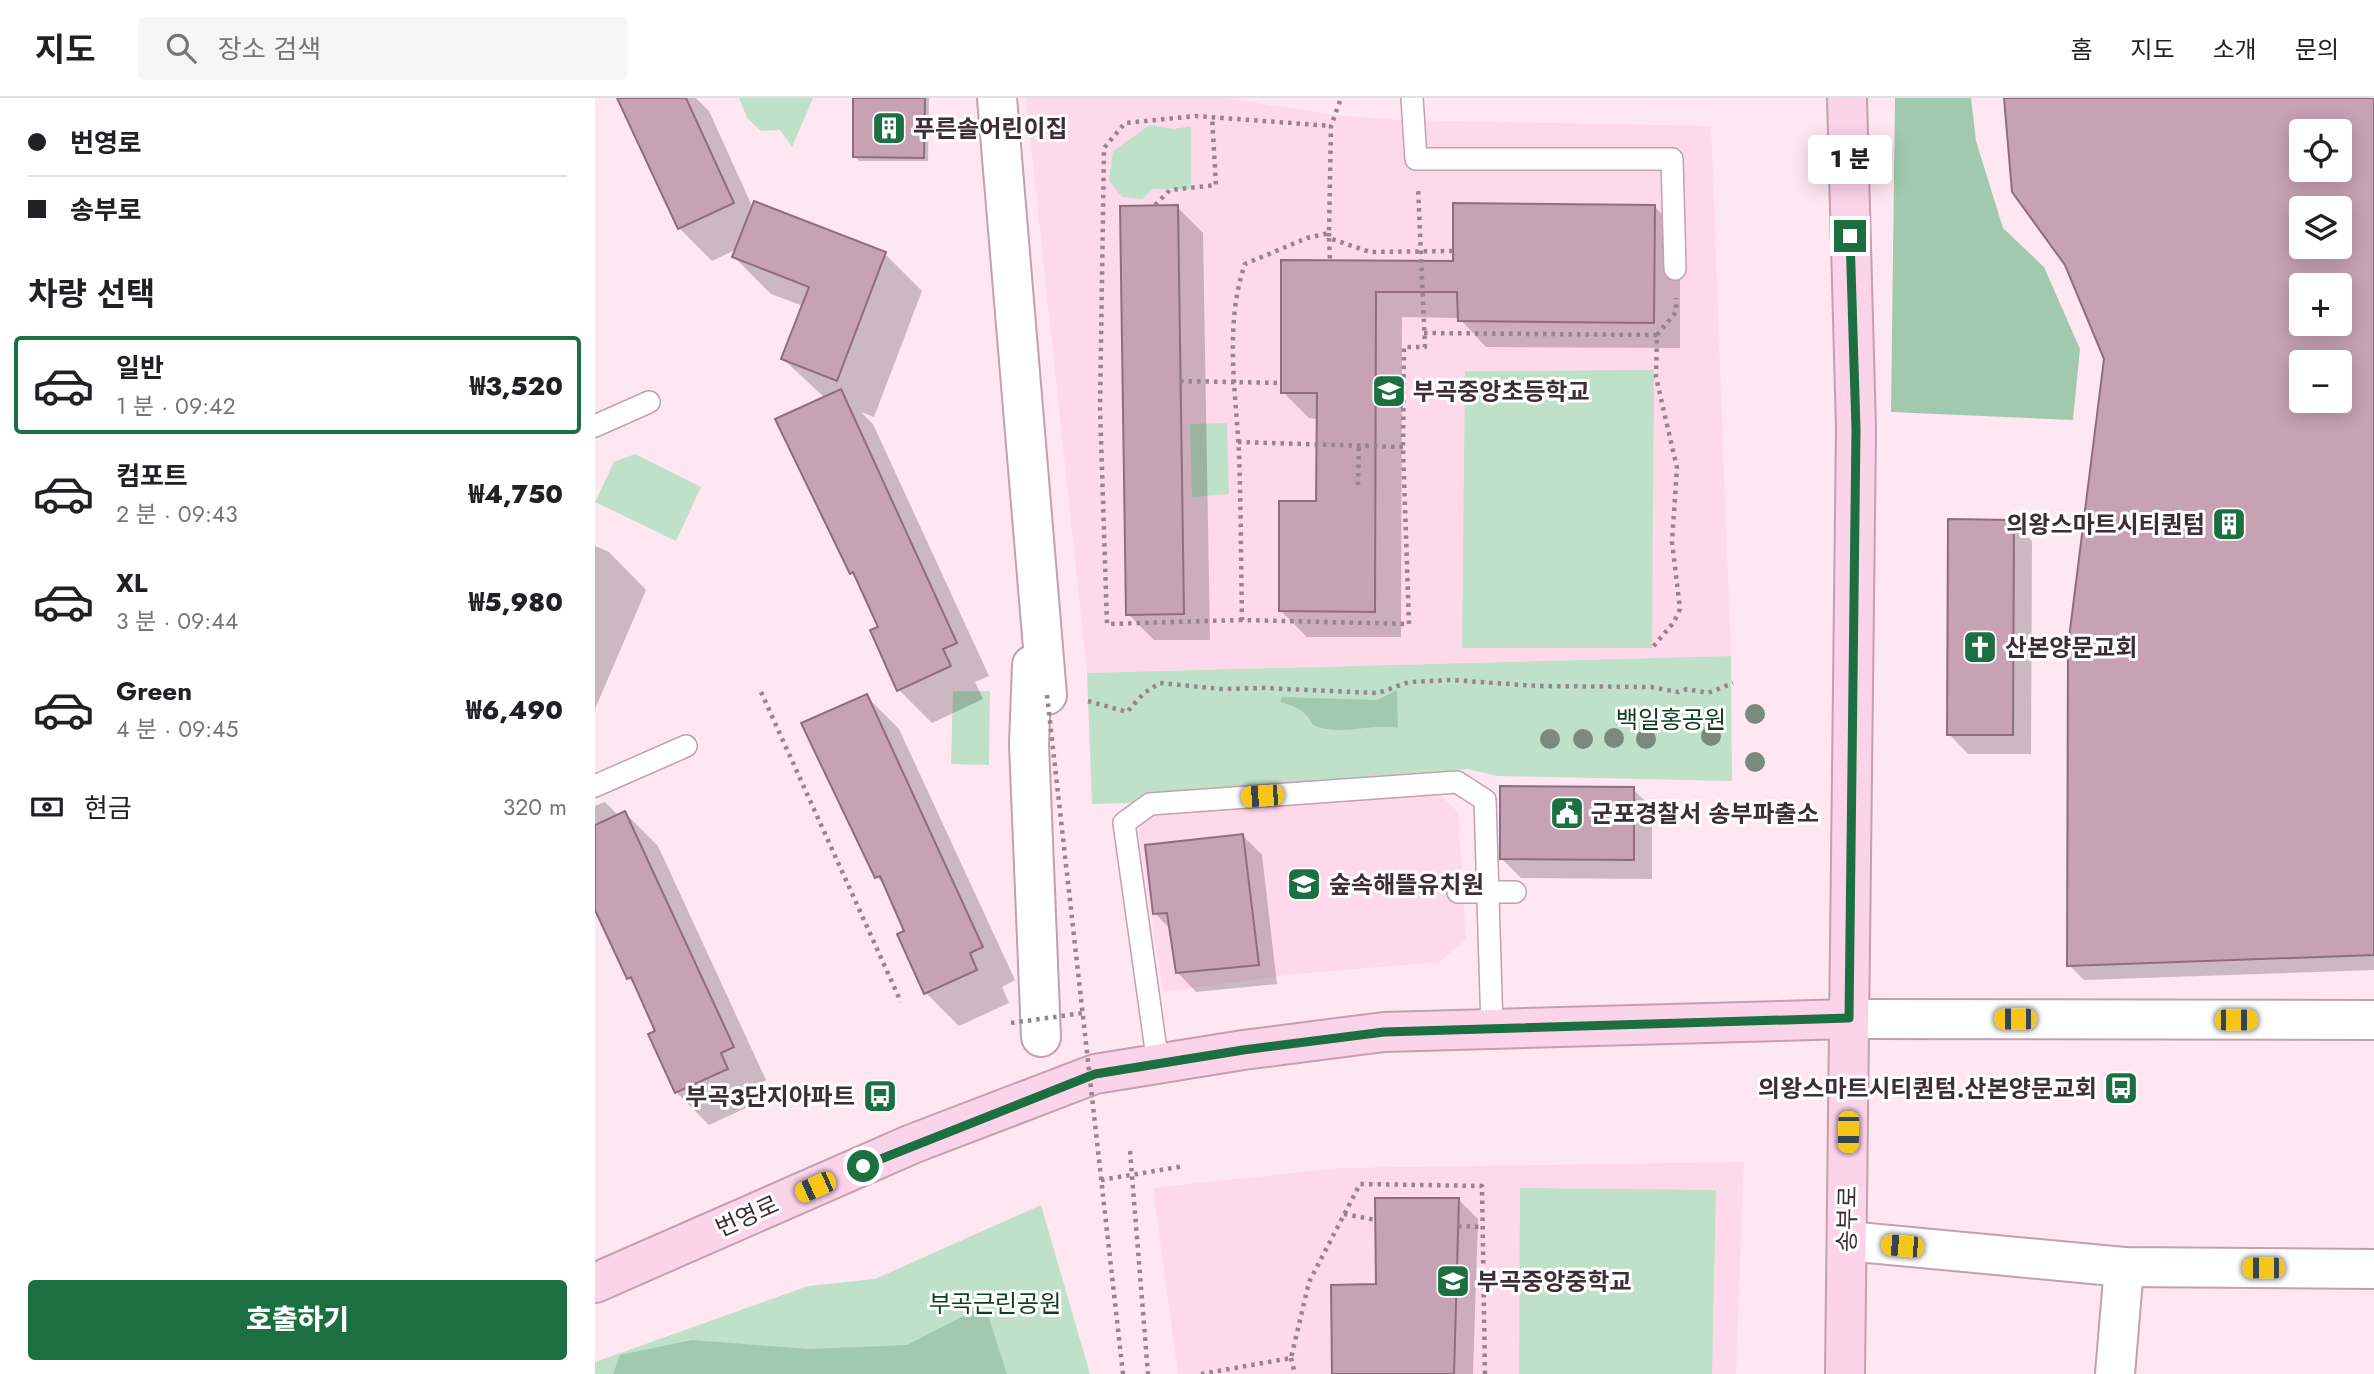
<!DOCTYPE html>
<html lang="ko">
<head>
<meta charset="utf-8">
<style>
	:root { --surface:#fff; --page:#f6f6f6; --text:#202124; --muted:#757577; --line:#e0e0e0; --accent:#1b6f41 }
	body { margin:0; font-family:Jost,"Noto Sans KR",sans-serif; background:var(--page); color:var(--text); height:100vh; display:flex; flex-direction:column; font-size:26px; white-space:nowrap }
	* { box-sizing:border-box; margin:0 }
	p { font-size:23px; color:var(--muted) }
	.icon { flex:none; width:38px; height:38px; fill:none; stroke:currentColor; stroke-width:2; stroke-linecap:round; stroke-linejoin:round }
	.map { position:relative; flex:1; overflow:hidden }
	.side { display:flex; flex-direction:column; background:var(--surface); width:595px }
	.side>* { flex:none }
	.banner { display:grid; align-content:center; height:154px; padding:0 28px; background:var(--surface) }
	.buttons { position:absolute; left:1694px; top:21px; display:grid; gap:14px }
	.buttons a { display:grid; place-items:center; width:63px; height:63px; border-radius:7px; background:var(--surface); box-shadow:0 4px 18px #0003; font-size:35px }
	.end { position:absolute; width:32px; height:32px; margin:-16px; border:9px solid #1b6f41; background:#fff; box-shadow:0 0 0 4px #fff }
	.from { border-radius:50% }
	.bubble { position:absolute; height:49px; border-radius:7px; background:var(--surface); box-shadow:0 4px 18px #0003; font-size:23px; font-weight:800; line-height:49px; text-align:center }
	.car { position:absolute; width:21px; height:42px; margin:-21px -10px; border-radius:9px; box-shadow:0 0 5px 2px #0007; background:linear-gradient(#f5c518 24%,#345 0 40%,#f5c518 0 76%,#345 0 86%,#f5c518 0) }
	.banner b { display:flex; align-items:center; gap:24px; height:66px; font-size:26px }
	.banner b+b { border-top:2px solid var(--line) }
	.banner i { width:18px; height:18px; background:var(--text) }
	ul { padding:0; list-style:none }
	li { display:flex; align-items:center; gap:21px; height:98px; margin:0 14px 10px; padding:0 14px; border:4px solid transparent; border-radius:7px }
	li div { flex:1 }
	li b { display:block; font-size:26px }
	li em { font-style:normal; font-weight:800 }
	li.active { border-color:var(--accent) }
	li>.icon { width:63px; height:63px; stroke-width:1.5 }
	h2 { padding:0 28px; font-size:32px; line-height:84px }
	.pay { display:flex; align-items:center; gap:18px; height:77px; padding:0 28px; font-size:26px }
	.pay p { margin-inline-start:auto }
	.action { display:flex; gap:14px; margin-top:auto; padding:14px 28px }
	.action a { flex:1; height:80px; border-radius:7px; background:var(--accent); color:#fff; font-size:28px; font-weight:800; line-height:80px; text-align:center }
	header { display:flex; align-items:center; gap:42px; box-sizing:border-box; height:98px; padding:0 35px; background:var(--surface); border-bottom:2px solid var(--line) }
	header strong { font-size:33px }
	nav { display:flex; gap:38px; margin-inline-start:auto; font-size:24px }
	.search { width:490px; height:63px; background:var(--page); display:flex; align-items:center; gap:18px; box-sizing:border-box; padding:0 24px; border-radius:7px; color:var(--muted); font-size:26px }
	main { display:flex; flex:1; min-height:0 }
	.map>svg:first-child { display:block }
</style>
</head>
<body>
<header>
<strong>지도</strong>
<div class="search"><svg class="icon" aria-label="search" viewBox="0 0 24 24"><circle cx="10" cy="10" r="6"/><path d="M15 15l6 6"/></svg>장소 검색</div>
<nav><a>홈</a><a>지도</a><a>소개</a><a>문의</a></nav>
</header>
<main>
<section class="side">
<div class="banner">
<b><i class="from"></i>번영로</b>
<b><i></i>송부로</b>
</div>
<h2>차량 선택</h2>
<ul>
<li class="active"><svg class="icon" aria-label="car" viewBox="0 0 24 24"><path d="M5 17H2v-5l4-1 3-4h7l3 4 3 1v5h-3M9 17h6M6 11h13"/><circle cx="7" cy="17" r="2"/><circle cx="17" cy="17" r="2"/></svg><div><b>일반</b><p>1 분 · 09:42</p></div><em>₩3,520</em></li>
<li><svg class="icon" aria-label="car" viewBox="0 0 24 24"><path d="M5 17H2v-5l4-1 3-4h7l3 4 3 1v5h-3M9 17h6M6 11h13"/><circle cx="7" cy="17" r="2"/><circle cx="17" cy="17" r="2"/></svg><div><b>컴포트</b><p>2 분 · 09:43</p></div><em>₩4,750</em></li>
<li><svg class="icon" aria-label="car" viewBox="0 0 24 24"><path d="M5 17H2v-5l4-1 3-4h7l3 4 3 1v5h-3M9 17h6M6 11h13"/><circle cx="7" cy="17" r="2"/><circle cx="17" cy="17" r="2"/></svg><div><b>XL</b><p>3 분 · 09:44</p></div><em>₩5,980</em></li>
<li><svg class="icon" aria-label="car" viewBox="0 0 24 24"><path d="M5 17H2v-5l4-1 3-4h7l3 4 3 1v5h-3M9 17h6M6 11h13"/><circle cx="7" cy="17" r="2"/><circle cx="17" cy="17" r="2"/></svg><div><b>Green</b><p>4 분 · 09:45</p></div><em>₩6,490</em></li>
</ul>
<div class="pay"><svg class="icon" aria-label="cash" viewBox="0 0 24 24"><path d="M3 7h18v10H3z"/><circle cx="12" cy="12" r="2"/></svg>현금<p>320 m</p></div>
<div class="action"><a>호출하기</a></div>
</section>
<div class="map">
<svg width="1779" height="1276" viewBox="0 0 1779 1276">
	<rect width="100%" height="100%" fill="#ffe7f1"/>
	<g fill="#fed9ea">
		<polygon points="431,0 630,0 739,17 802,22 1116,28 1136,558 492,575"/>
		<polygon points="834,687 863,714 871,842 844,864 700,876 568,894 544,740 545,724 564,710"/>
		<polygon points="1149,1064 1141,1276 583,1276 558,1090 744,1070"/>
	</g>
	<g fill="#c0e1c9">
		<polygon points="144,0 218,0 197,49 185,32 166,33 152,20"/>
		<polygon points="555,27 579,31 596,28 596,91 558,91 547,101 527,99 514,83 518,53"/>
		<polygon points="1059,272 1057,550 867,550 870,273"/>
		<polygon points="632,325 634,396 597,399 595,326"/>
		<polygon points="40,356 106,389 81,443 0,404 19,364"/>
		<polygon points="1136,558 1137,683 902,678 873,671 555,695 535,705 497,706 492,575"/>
		<polygon points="358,593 395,593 394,667 356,666"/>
		<polygon points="925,1090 1121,1092 1117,1276 924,1276"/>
		<polygon points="446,1107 495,1276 0,1276 0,1264 213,1188 280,1181"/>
	</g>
	<g fill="#a1c9ad">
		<polygon points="1300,0 1376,0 1381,43 1408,130 1449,169 1485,251 1478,322 1296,314"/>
		<path d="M802 592 803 630C774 625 746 639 718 627 710 611 701 609 685 604L687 599 782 602Z"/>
		<polygon points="384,1210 394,1220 412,1276 18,1276 25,1257 97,1242 214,1251 312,1247"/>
	</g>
	<g fill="#0003" fill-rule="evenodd">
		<polygon points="37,0 101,0 114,13 158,110 290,156 327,193 279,319 266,314 278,326 394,578 380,584 388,601 337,625 304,592 285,529 264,484 256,475 230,300 188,261 208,208 176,196 139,159 142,151 117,163 84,130"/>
		<polygon points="260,0 334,0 333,63 264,63 260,58"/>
		<path d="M1410 0H1779V872L1489 882 1474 867 1511 261ZM1706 33H1745V72H1706ZM1706 110H1745V149H1706ZM1706 187H1745V226H1706ZM1706 264H1745V303H1706Z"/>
		<polygon points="1059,108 1085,135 1085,250 891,249 864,220 807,219 806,539 712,539 685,512 723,405 723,321 714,320 688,294 687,164 860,165"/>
		<polygon points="582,109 608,135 615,542 559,542 533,516"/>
		<polygon points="1418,424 1437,443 1436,656 1373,656 1354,636"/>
		<polygon points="0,448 14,454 51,492 0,611"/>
		<polygon points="271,598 304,631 420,882 407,889 414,905 364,928 331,895 305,837 311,834 291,789 282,779 208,626"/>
		<polygon points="1038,691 1057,710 1057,781 926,780 907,761"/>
		<polygon points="10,704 24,718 30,715 63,748 171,982 158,989 164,1004 114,1027 81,994 62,934 43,890 33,880 0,811 0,708"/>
		<polygon points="648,738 667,757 682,886 601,894 582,874 576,832 560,815"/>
		<polygon points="864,1102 883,1121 878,1276 738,1276 783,1188"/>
	</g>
	<g fill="#c7a2b3" stroke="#906d7e" stroke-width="2" fill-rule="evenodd">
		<polygon points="22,0 91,0 139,105 83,131"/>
		<polygon points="258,0 330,0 329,60 258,59"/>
		<path d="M1409 0H1779V857L1472 868 1473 548 1509 261 1470 167 1417 94ZM1706 33H1745V72H1706ZM1706 110H1745V149H1706ZM1706 187H1745V226H1706ZM1706 264H1745V303H1706Z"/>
		<polygon points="159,103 291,154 242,283 186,261 214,189 137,159"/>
		<polygon points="858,105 1060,107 1059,225 863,223 862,194 781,194 780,514 684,513 684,403 721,403 722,295 686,295 686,162 858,163"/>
		<polygon points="583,107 589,516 531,517 525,108"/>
		<polygon points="246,291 362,545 348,551 356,568 302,593 275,532 283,529 258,474 255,476 180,321"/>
		<polygon points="1353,421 1419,422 1418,637 1352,637"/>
		<polygon points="272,596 388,849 375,855 382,872 329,896 302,836 309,833 285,778 280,780 206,625"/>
		<polygon points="905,688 1039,689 1039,762 905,761"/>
		<polygon points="30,713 139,949 126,955 133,971 80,995 53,936 60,933 36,879 32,881 0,812 0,727"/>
		<polygon points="648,736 664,867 581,875 572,815 558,816 550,747"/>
		<polygon points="780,1100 864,1100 859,1276 737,1276 736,1187 781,1186"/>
	</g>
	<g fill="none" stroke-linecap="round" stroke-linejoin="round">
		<g stroke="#c49fb0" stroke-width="24">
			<g id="lane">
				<polyline points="817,0 821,61 1077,61 1080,171"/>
				<polyline points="0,328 54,304"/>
				<polyline points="0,688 91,648"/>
				<polyline points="863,794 920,794"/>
				<polyline points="563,966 529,725 555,706 862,684 890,702 897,930"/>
			</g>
		</g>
		<g stroke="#c49fb0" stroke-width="42">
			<g id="street">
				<polyline points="402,0 452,597"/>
				<polyline points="437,567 434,646 446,939"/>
				<polyline points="1254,921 1779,922"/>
				<polyline points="1252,1143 1529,1169 1779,1171"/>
				<polyline points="1520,1276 1529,1169"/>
			</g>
		</g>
		<g stroke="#c49fb0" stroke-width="42">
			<g id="secondary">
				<polyline points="0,1185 317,1046 500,976 648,952 789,934 1254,921"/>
				<polyline points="1250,1276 1261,331 1252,0"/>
			</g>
		</g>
		<g stroke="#97848c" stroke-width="4.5" stroke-dasharray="3.5 5" stroke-linecap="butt">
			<path d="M745 3 736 28 734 135 712 140 650 166C629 227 641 293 644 356 646 411 646 466 647 522L814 526 808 349 809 249H830L823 89"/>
			<polyline points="560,107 575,92 621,87 617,19"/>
			<polyline points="734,135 734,140 775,154 858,153"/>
			<polyline points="734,140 735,162"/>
			<polyline points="829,235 1062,237 1061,279 1082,370 1077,444 1085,511 1079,524 1057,550"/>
			<polyline points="1062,237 1081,214 1081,200"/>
			<polyline points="585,283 686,285"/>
			<polyline points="781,306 808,308"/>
			<polyline points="643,344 808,349"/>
			<polyline points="763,387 764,347"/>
			<polyline points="647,522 512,526 505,310 509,50 530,25 601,18 736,28"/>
			<polyline points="166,594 306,904"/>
			<polyline points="493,603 532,614 549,595 565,585 626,591 669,590 783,595 814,584 857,582 942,588 1056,589 1083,594 1092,591 1113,595 1138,585"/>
			<polyline points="535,1053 553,1276"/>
			<polyline points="749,1116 781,1122"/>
			<polyline points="863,1128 888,1129"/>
			<polyline points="696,1260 700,1276"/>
			<polyline points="606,1276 696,1260 714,1184 765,1086 887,1088 890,1276"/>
		</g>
		<use href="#lane" stroke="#fff" stroke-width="21"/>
		<use href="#street" stroke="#fff" stroke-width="38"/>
		<use href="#secondary" stroke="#fcd4e9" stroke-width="38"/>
		<g stroke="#97848c" stroke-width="4.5" stroke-dasharray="3.5 5" stroke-linecap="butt">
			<polyline points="452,597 528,1276"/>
			<polyline points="416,925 488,915"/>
			<polyline points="506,1082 589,1068"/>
		</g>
	</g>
	<g fill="#7a8a7f">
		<circle cx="1160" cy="616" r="10"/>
		<circle cx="1116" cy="638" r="10"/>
		<circle cx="1019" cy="640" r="10"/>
		<circle cx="955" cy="641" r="10"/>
		<circle cx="988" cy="641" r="10"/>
		<circle cx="1051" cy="641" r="10"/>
		<circle cx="1160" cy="664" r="10"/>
	</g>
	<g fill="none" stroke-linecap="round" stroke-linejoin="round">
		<polyline stroke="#1b6f41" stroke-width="9" points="268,1068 500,976 648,952 789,934 1254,920 1261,331 1255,138"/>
	</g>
	<defs>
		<g id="building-square" transform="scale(1.75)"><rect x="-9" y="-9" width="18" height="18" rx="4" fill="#1b6f41" stroke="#fff"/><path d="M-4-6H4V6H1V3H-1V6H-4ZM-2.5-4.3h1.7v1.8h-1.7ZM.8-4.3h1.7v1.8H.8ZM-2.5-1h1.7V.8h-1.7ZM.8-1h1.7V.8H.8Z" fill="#fff"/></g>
		<g id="school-square" transform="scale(1.75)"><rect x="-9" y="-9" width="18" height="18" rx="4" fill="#1b6f41" stroke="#fff"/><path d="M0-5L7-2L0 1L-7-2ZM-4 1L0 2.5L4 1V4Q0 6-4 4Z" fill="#fff"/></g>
		<g id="church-square" transform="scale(1.75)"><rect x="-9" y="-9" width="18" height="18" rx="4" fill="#1b6f41" stroke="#fff"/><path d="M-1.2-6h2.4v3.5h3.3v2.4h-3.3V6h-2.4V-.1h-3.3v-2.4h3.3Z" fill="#fff"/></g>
		<g id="civic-square" transform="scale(1.75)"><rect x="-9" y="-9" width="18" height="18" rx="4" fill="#1b6f41" stroke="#fff"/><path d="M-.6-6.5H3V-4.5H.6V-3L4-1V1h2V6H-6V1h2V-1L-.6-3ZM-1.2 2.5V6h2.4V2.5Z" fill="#fff"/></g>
		<g id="bus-square" transform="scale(1.75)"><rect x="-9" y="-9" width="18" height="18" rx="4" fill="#1b6f41" stroke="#fff"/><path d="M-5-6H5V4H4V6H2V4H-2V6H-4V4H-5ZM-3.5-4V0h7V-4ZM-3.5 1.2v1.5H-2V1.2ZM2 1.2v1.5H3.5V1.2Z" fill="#fff"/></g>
	</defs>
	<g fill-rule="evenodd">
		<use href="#building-square" x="294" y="30"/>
		<use href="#school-square" x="794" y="293"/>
		<use href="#building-square" x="1634" y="426"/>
		<use href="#church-square" x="1385" y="549"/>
		<use href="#civic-square" x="972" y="715"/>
		<use href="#school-square" x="709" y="786"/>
		<use href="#bus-square" x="1526" y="990"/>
		<use href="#bus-square" x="285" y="998"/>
		<use href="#school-square" x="858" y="1183"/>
	</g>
	<g text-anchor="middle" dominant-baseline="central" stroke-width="6" stroke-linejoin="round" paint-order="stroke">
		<g font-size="24" font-weight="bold" fill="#3d2e35" stroke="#fff" text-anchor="start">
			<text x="318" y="30">푸른솔어린이집</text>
			<text x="818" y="293">부곡중앙초등학교</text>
			<text x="1610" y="426" text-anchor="end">의왕스마트시티퀀텀</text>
			<text x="1410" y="549">산본양문교회</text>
			<text x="996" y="715">군포경찰서 송부파출소</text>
			<text x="734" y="786">숲속해뜰유치원</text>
			<text x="1502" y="990" text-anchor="end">의왕스마트시티퀀텀.산본양문교회</text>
			<text x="260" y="998" text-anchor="end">부곡3단지아파트</text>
			<text x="882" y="1183">부곡중앙중학교</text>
		</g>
		<g font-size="24" fill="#0d3d22" stroke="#fff">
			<text x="1076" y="621">백일홍공원</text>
			<text x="400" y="1205">부곡근린공원</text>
		</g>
		<g font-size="24" fill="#3d2e35" stroke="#fff">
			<text transform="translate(152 1118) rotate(-24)">번영로</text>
			<text transform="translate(1252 1121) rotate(-89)">송부로</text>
		</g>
	</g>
</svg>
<div class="buttons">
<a><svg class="icon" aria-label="locate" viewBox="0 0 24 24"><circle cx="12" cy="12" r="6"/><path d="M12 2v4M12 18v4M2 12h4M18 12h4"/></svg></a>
<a><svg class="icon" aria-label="layers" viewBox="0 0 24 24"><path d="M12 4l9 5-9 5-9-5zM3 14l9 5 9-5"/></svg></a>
<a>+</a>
<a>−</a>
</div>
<i class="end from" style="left:268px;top:1068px"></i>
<i class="end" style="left:1255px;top:138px"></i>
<div class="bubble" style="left:1213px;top:37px;width:84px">1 분</div>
<i class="car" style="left:667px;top:698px;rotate:266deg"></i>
<i class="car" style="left:1420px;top:921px;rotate:270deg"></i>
<i class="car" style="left:1641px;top:922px;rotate:90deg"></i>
<i class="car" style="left:1253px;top:1034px;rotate:181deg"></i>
<i class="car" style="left:220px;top:1089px;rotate:246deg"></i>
<i class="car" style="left:1307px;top:1148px;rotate:275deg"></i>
<i class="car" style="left:1668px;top:1170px;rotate:270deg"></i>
</div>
</main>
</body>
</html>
